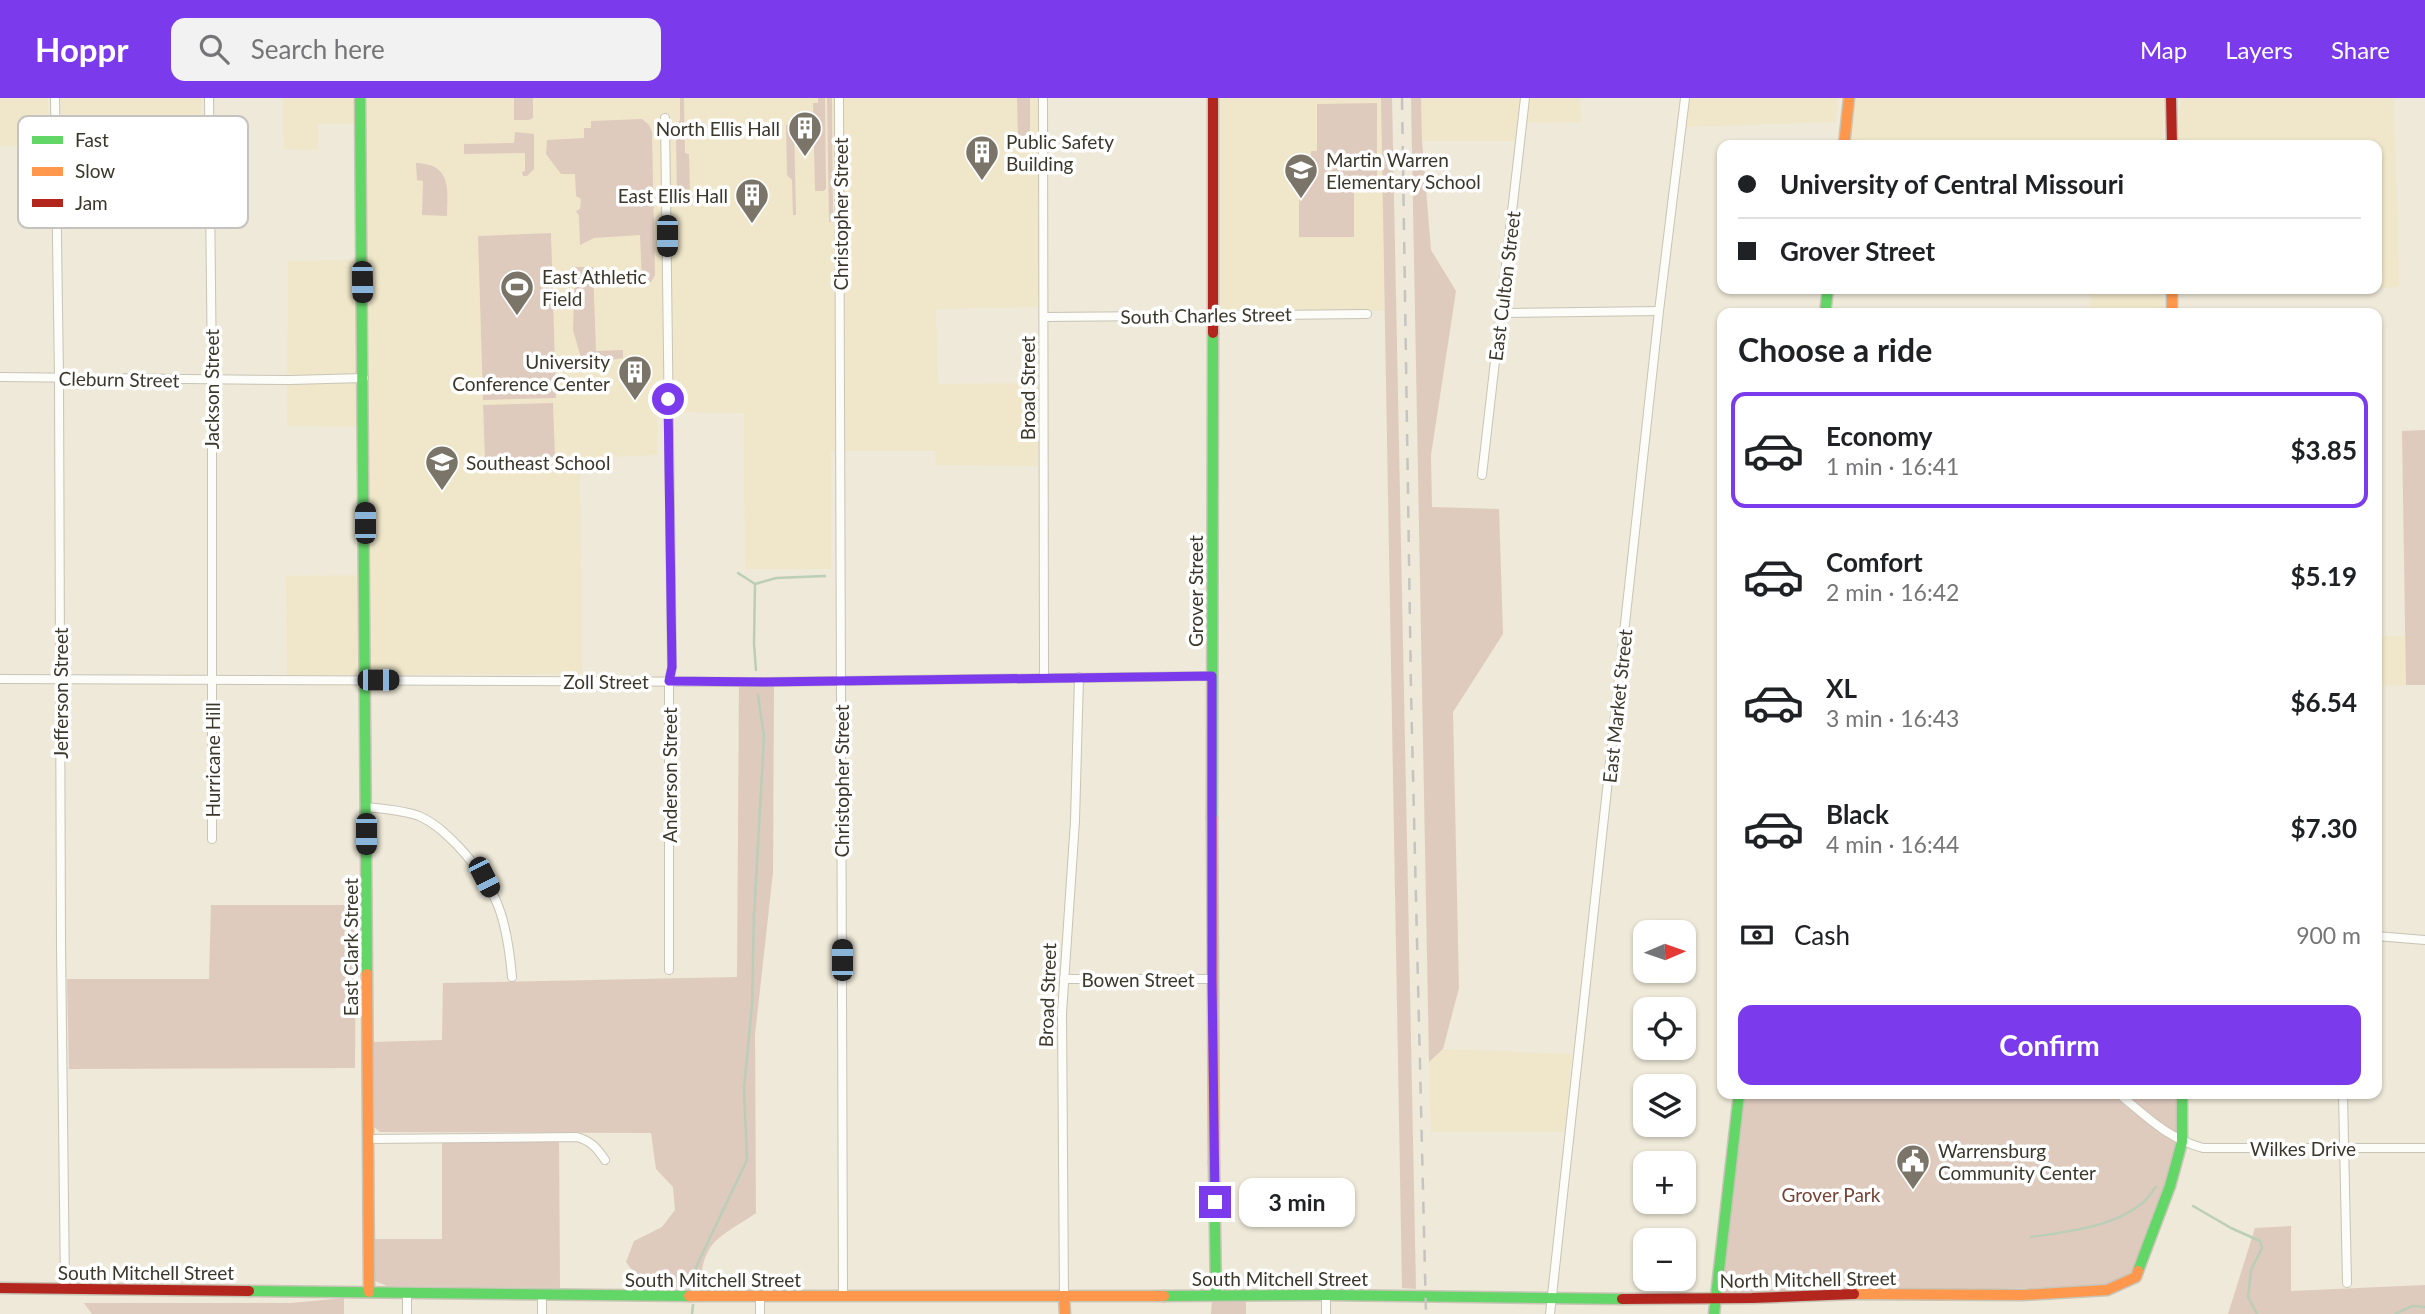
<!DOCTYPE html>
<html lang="en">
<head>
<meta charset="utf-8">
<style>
	:root { --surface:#fff; --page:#f2f2f2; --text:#202124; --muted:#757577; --line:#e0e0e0; --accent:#7c3aed }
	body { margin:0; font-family:Lato,sans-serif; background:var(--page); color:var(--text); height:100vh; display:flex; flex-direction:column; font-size:26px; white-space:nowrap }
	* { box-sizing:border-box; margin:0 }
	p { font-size:23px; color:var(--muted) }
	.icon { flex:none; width:38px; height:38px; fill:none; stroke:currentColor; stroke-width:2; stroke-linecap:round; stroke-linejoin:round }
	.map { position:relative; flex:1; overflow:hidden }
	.drawer { position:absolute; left:1717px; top:210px; width:665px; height:791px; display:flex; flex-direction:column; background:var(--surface); border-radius:14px; box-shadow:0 2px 5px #0004 }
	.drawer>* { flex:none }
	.banner { position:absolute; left:1717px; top:42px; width:665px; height:154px; border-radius:14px; box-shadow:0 2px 5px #0004; display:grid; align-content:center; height:154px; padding:0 21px; background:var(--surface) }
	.needle { width:46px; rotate:88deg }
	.fabs { position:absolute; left:1633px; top:822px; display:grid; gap:14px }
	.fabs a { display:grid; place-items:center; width:63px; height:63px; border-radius:14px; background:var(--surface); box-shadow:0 2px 5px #0004; font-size:35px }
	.end { position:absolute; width:32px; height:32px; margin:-16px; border:9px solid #7c3aed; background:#fff; box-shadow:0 0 0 4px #fff }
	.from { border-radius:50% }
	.bubble { position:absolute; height:49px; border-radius:14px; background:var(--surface); box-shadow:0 2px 5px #0004; font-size:23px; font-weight:700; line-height:49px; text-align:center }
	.car { position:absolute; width:21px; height:42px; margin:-21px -10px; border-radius:9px; box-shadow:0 0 5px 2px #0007; background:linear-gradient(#222 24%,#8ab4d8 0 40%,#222 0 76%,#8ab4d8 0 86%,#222 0) }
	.banner b { display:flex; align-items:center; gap:24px; height:66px; font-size:26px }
	.banner b+b { border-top:2px solid var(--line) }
	.banner i { width:18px; height:18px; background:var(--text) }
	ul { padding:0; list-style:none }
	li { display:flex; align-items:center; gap:21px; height:116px; margin:0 14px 10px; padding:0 7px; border:4px solid transparent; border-radius:14px }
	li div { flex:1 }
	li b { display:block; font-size:26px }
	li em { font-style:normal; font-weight:700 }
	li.active { border-color:var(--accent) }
	li>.icon { width:63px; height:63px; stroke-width:1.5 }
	h2 { padding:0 21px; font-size:32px; line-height:84px }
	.pay { display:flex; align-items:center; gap:18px; height:77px; padding:0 21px; font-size:26px }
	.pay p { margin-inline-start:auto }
	.action { display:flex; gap:14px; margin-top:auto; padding:14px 21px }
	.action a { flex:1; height:80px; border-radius:14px; background:var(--accent); color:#fff; font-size:28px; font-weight:700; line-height:80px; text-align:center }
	header { display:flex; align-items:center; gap:42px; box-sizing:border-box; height:98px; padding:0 35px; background:var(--accent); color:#fff }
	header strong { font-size:33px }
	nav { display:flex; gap:38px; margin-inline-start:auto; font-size:24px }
	.search { width:490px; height:63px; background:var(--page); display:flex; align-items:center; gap:18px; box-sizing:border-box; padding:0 24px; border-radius:14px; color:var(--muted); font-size:26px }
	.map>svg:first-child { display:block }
</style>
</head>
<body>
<header>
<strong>Hoppr</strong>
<div class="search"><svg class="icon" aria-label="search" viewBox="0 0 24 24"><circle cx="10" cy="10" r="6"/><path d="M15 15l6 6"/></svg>Search here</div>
<nav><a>Map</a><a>Layers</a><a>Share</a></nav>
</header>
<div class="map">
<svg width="2425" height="1216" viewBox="0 0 2425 1216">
	<rect width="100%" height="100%" fill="#eee9d8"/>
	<g fill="#f0e7ca">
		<polygon points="0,0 48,0 49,48 0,48"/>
		<polygon points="61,0 201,0 202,49 60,48"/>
		<polygon points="283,0 353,0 353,26 318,26 318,52 284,51"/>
		<polygon points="365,0 1040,0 1041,209 936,211 938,286 1038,285 1038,368 936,367 935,353 831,353 831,471 745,471 744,315 657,314 657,357 580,360 582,576 287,577 286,478 370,477 368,329 287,328 288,163 368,162"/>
		<polygon points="1219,0 1381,0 1386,213 1219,212"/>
		<polygon points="1421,0 1520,0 1515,43 1422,43"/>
		<polygon points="1527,0 1580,0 1581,24 1524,25"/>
		<polygon points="1688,0 1838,0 1835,24 1685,29"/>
		<polygon points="1855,0 2163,0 2163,47 1850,47"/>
		<polygon points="2181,0 2394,0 2399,189 2377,190 2376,47 2177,47"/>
		<polygon points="2179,191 2346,191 2179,195"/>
		<polygon points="2090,194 2159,195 2164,201 2165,215 2090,215"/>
		<polygon points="2377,538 2405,538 2406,587 2377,588"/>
		<polygon points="1443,951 1572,956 1564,1034 1431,1034 1429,964"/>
	</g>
	<g fill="#dfcabe">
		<polygon points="514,0 533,0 533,20 529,22 514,22"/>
		<polygon points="680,0 684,0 685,55 689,56 690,95 695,95 695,101 702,101 702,104 685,105 677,101 676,37 680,21"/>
		<polygon points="818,0 825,0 826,91 823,93 815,93 813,5 818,5"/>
		<polygon points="827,0 832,0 833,123 829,124"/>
		<polygon points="1017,0 1030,0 1030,41 1018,42"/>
		<polygon points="1381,0 1392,0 1416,1191 1402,1190"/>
		<polygon points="1411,0 1421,0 1422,43 1431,152 1456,193 1431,357 1432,409 1499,411 1503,536 1453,614 1459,890 1443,951 1429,964"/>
		<polygon points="1377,5 1377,94 1354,94 1354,139 1299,139 1299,84 1311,83 1311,53 1317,53 1317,6"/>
		<polygon points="642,21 649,27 652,34 655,177 651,184 642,185 640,137 594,140 580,147 579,118 576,113 580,111 581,101 576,98 575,76 561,76 546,56 547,42 584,40 584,30 591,30 591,23"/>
		<polygon points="786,27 794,27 796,117 793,117 792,82 787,77"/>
		<polygon points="515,34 534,36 534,71 527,78 523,78 522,74 525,73 525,55 464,56 464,46 514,45"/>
		<path d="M416 65C451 66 448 90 447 118L422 117 423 83 417 82Z"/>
		<polygon points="551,135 556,300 483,302 478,138"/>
		<polygon points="575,169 593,169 596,253 623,252 623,260 583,267 573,232"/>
		<polygon points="553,305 555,359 485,361 483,307"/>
		<polygon points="2425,332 2425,587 2406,587 2402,333"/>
		<path d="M739 587H774L773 774 755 937 756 1115C719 1140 702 1142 700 1191L645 1190 626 1164 634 1143 662 1129 675 1112 673 1089 656 1071 651 1035 380 1034 373 1028 372 944 442 942 443 885 737 879Z"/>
		<polygon points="211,807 356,807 355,970 69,971 67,881 209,881"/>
		<polygon points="1739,996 2180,996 2182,1044 2136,1179 2122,1187 1716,1200"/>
		<polygon points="445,1042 559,1042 560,1190 387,1188 375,1183 372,1141 442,1141 442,1046"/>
		<polygon points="2291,1128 2291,1193 2425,1187 2425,1216 2228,1216 2255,1130"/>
		<polygon points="344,1200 344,1216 92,1216 84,1205 291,1205"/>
		<polygon points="1212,1203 1246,1204 1246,1216 1211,1216"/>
	</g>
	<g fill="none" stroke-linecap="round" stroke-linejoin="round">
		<g stroke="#bbceb7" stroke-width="2.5">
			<polyline points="738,475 755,486"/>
			<polyline points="756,572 754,546 755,486 776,480 825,478"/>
			<polyline points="2193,1108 2231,1130 2260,1143 2262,1150 2251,1172 2248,1199 2257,1216"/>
			<path d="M2031 1139C2066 1134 2113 1129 2141 1106 2147 1102 2151 1095 2156 1089"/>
			<polyline points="695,1186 696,1169 747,1062 744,991 752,907 754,818 764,639 758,597"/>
			<polyline points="692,1216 693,1207"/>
			<polyline points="2395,1216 2412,1208 2425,1209"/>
		</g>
		<g stroke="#c8c4b6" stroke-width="10">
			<g id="street">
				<polyline points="55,0 59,280 61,847 65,1191"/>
				<polyline points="209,0 212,281 212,741"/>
				<polyline points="839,0 843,1198"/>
				<polyline points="1043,0 1044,580"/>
				<polyline points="665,20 672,570 669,583 669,872"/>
				<polyline points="1501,215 1659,213"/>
				<polyline points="1045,219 1367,216"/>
				<polyline points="0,279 290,282 364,280"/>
				<polyline points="1482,377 1525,0"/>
				<polyline points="0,581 765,584 1212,578"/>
				<path d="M366 709C384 711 403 712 419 718 435 725 446 736 458 748 498 791 507 821 512 879"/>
				<polyline points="2376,838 2425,842"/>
				<polyline points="1064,881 1212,881"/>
				<path d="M2119 996C2147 1019 2167 1040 2203 1050H2425"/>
				<polyline points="2343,996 2347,1185"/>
				<path d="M368 1041 577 1039C591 1043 597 1050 605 1062"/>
				<polyline points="1326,1197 1326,1216"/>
				<polyline points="1064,1199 1062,915 1075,723 1079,579"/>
				<polyline points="407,1216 407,1196"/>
				<polyline points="542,1216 542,1198"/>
				<polyline points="760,1216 760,1199"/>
				<polyline points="1550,1216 1659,213 1685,0"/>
			</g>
		</g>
		<g stroke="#c8c4b6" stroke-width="13">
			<g id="fast">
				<polyline points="360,0 367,876"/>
				<polyline points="1825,215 1828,191"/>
				<polyline points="1212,720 1213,235"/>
				<polyline points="1214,1065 1216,1197"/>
				<polyline points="2138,1173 2170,1088 2182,1044 2182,996"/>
				<polyline points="249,1193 689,1198"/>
				<polyline points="1164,1198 1326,1197 1622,1201"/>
				<polyline points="1714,1216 1739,996"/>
			</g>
		</g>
		<g stroke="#c8c4b6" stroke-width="13">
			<g id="slow">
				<polyline points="1844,47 1849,0"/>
				<polyline points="2172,191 2172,215"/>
				<polyline points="1212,720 1214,1065"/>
				<polyline points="367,876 369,1194"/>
				<polyline points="1854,1196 2023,1197 2107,1192 2136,1179 2138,1173"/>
				<polyline points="689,1198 1164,1198"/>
				<polyline points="1064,1199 1065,1216"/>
			</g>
		</g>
		<g stroke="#c8c4b6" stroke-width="13">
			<g id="jam">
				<polyline points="2171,0 2172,47"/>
				<polyline points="1213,235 1213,0"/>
				<polyline points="0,1190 249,1193"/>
				<polyline points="1622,1201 1752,1200 1854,1196"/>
			</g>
		</g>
		<use href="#street" stroke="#fcfcf9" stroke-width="8"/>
		<use href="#fast" stroke="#63d668" stroke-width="10"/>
		<use href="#slow" stroke="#ff974d" stroke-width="10"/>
		<use href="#jam" stroke="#b3261e" stroke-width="10"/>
		<polyline stroke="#c5c4c0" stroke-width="2.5" stroke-dasharray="12 12" stroke-linecap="butt" points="1402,0 1411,593 1426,1216"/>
	</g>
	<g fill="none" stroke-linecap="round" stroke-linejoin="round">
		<polyline stroke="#7c3aed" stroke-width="9" points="668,301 672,569 669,583 765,584 1212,578 1212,881 1215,1104"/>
	</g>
	<defs>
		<g id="building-pin" transform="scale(1.75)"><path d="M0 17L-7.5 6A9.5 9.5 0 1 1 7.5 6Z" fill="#7a7568" stroke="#fff"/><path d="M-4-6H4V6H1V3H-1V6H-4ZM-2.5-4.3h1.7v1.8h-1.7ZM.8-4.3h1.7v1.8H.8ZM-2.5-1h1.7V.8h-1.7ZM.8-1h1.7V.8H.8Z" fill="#fff"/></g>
		<g id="school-pin" transform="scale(1.75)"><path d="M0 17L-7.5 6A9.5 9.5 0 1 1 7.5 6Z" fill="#7a7568" stroke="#fff"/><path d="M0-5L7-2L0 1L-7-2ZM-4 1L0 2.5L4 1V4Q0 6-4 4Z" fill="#fff"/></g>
		<g id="stadium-pin" transform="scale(1.75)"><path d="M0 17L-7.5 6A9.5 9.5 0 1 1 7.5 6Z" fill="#7a7568" stroke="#fff"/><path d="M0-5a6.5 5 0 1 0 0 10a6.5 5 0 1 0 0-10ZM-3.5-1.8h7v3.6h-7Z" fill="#fff"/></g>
		<g id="civic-pin" transform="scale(1.75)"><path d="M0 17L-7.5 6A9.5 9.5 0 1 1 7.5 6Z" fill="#7a7568" stroke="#fff"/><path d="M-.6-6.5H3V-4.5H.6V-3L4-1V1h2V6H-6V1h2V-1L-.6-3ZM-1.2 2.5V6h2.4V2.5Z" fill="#fff"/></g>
	</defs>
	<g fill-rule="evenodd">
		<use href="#building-pin" x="805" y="30"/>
		<use href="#building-pin" x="982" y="54"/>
		<use href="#school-pin" x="1301" y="72"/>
		<use href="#building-pin" x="752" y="97"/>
		<use href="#stadium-pin" x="517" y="189"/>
		<use href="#building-pin" x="635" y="274"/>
		<use href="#school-pin" x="442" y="364"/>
		<use href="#civic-pin" x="1913" y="1063"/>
	</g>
	<g text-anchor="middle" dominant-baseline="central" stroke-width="7" stroke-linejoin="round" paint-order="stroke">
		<g font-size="19" fill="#3b372b" stroke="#fff" text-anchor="start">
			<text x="780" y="30" text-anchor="end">North Ellis Hall</text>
			<text x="1006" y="43">Public Safety<tspan x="1006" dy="22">Building</tspan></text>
			<text x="1326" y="61">Martin Warren<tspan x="1326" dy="22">Elementary School</tspan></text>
			<text x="728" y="97" text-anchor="end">East Ellis Hall</text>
			<text x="542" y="178">East Athletic<tspan x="542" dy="22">Field</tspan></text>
			<text x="610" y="263" text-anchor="end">University<tspan x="610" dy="22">Conference Center</tspan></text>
			<text x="466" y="364">Southeast School</text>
			<text x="1938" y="1052">Warrensburg<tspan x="1938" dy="22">Community Center</tspan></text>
		</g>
		<g font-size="19" fill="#3b372b" stroke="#fff">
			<text transform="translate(840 116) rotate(-90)">Christopher Street</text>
			<text transform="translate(1504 188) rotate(-83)">East Culton Street</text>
			<text transform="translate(1206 217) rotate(-1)">South Charles Street</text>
			<text transform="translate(119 281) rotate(1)">Cleburn Street</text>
			<text transform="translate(1027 290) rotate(-90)">Broad Street</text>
			<text transform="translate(211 291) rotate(-90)">Jackson Street</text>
			<text transform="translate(1195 493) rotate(-90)">Grover Street</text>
			<text x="606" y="583">Zoll Street</text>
			<text transform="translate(60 595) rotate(-90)">Jefferson Street</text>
			<text transform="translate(1617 608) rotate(-84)">East Market Street</text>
			<text transform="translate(212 662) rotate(-90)">Hurricane Hill</text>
			<text transform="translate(669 677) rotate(-90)">Anderson Street</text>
			<text transform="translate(841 683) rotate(-90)">Christopher Street</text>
			<text transform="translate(350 849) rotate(-90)">East Clark Street</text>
			<text x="1138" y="881">Bowen Street</text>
			<text transform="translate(1047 897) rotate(-88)">Broad Street</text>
			<text x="2303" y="1050">Wilkes Drive</text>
			<text x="146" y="1174">South Mitchell Street</text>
			<text x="1280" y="1180">South Mitchell Street</text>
			<text x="713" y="1181">South Mitchell Street</text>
			<text transform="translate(1808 1181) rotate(-1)">North Mitchell Street</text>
		</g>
		<g font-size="19" fill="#764234" stroke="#fff">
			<text x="1831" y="1096">Grover Park</text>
		</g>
	</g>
	<rect x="18" y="18" width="230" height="112" rx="10" fill="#fff" stroke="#c4c3bf" stroke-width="2"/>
	<rect x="32" y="38" width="31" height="8" fill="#63d668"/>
	<rect x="32" y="69" width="31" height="9" fill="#ff974d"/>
	<rect x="32" y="101" width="31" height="8" fill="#b3261e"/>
	<g font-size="19" fill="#3b372b">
		<text x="75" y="49">Fast</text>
		<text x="75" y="80">Slow</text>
		<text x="75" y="112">Jam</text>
	</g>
</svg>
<div class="fabs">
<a><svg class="needle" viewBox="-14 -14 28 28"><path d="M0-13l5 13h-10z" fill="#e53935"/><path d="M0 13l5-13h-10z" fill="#757577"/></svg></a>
<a><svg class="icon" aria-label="locate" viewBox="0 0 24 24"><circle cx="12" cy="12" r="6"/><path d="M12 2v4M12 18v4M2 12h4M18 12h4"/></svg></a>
<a><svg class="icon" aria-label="layers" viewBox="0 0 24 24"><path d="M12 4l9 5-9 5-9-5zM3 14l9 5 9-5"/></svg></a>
<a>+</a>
<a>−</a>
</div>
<i class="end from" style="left:668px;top:301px"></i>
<i class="end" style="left:1215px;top:1104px"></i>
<div class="bubble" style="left:1239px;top:1080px;width:116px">3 min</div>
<i class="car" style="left:667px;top:138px;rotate:180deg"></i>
<i class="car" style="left:362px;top:184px;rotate:179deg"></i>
<i class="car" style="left:365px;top:425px;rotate:0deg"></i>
<i class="car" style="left:378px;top:582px;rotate:90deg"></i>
<i class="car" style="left:366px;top:736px;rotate:180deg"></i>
<i class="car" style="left:484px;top:779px;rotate:153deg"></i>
<i class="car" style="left:842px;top:862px;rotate:0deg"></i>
<div class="banner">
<b><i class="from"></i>University of Central Missouri</b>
<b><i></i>Grover Street</b>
</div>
<section class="drawer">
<h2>Choose a ride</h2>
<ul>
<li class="active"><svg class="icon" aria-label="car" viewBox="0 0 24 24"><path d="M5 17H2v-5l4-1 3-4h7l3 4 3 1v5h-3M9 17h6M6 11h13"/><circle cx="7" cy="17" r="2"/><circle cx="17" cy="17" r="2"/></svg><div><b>Economy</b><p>1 min · 16:41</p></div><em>$3.85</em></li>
<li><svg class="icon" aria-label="car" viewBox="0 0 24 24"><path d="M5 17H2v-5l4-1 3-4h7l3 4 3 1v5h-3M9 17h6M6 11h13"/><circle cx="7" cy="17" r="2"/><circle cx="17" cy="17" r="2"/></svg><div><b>Comfort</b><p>2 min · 16:42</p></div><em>$5.19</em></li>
<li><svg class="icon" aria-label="car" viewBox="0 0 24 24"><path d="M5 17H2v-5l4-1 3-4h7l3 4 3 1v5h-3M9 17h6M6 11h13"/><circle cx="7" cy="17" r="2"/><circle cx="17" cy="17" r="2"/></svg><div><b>XL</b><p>3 min · 16:43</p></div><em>$6.54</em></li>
<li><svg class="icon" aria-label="car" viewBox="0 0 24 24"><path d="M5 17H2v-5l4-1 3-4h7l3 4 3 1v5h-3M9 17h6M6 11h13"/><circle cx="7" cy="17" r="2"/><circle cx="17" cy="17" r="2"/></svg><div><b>Black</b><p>4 min · 16:44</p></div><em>$7.30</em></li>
</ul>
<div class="pay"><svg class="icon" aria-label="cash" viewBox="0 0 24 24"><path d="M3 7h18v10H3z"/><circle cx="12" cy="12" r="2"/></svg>Cash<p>900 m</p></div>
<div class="action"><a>Confirm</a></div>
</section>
</div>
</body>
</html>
